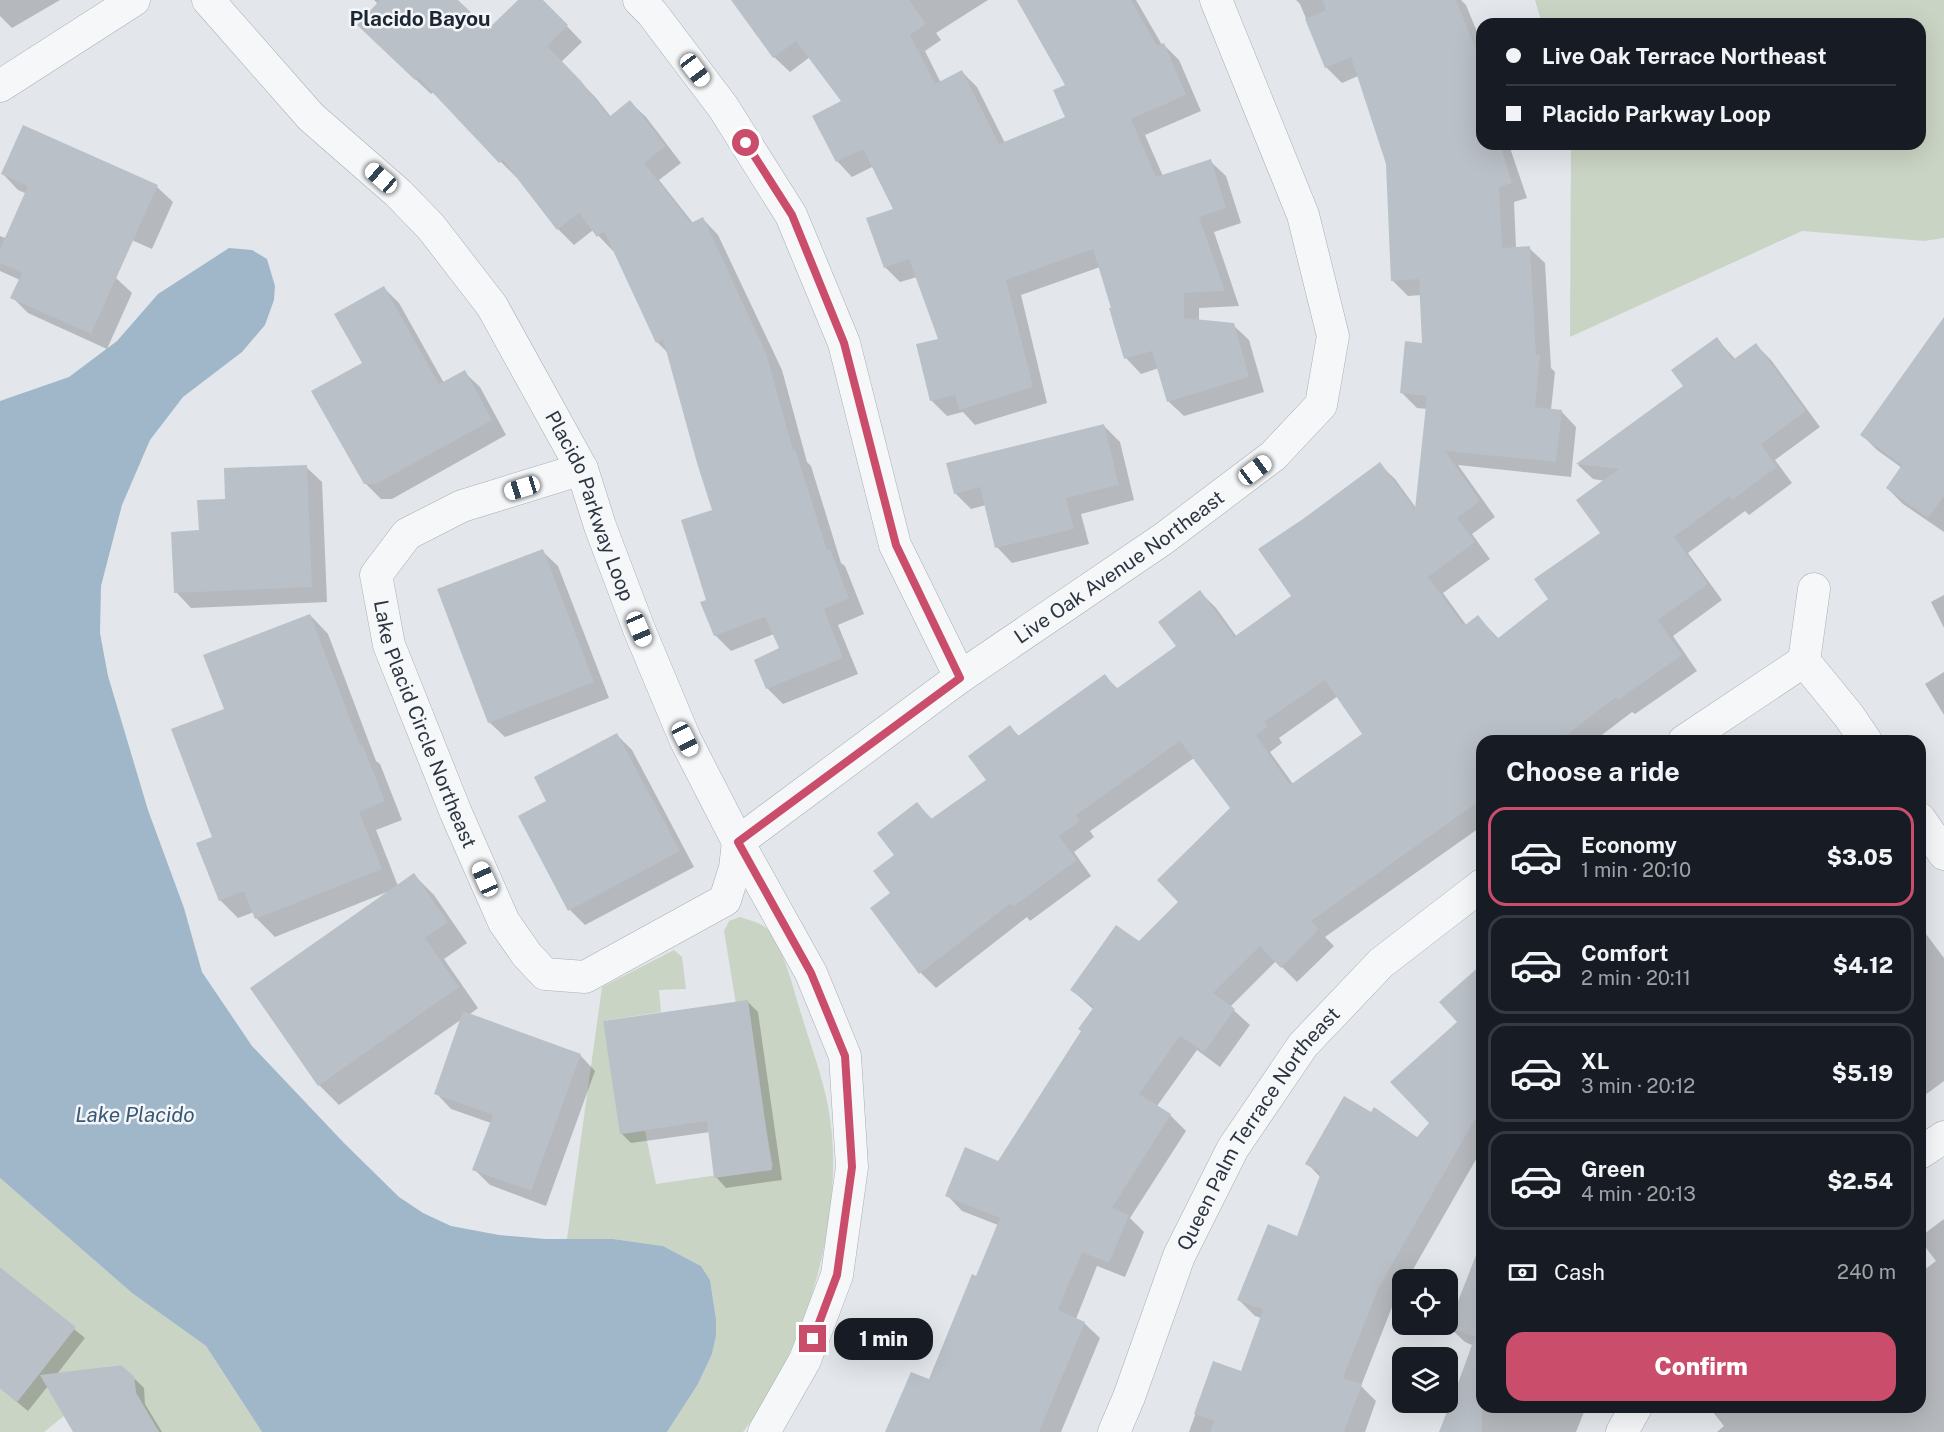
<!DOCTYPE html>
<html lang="en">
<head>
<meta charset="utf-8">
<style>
	:root { --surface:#171b24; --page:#242831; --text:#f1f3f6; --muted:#9ea1a6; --line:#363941; --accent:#ca4d6b }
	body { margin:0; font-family:"Public Sans",sans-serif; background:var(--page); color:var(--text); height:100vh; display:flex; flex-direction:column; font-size:22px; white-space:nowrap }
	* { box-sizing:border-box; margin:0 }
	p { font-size:20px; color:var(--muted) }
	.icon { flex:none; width:33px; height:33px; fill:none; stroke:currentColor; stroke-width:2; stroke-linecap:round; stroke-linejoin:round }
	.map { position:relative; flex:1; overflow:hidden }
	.side { position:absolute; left:1476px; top:735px; width:450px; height:678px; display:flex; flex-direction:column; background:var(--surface); border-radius:18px; box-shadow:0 6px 24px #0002 }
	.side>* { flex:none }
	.banner { position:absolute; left:1476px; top:18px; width:450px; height:132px; border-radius:18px; box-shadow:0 6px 24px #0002; display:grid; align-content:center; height:132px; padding:0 30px; background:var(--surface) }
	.buttons { position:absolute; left:1392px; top:1269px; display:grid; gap:12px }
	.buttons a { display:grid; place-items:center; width:66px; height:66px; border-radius:12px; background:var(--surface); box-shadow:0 6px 24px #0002; font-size:30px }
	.end { position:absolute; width:27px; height:27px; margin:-14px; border:8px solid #ca4d6b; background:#fff; box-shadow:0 0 0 3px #fff }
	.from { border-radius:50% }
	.bubble { position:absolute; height:42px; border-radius:18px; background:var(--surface); box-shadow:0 6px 24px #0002; font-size:20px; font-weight:800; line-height:42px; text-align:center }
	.car { position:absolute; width:18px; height:36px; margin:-18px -9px; border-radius:8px; box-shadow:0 0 4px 2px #0007; background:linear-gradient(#fff 24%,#345 0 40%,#fff 0 76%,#345 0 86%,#fff 0) }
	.banner b { display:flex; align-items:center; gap:21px; height:57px; font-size:22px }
	.banner b+b { border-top:2px solid var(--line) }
	.banner i { width:15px; height:15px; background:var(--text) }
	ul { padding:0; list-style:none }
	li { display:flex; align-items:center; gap:18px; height:99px; margin:0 12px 9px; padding:0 18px; border:3px solid var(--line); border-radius:18px }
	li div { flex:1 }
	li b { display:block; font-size:22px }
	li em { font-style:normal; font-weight:800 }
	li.on { border-color:var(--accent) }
	li>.icon { width:54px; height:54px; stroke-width:1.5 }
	h2 { padding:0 30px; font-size:27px; line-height:72px }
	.pay { display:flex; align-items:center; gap:15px; height:66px; padding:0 30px; font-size:22px }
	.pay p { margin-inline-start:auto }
	.cta { display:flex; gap:12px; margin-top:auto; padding:12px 30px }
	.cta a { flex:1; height:69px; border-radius:18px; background:var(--accent); color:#fff; font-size:24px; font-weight:800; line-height:69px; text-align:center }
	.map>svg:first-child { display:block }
</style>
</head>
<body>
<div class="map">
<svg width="1944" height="1432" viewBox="0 0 1944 1432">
	<rect width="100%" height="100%" fill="#e3e7eb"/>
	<g fill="#cad4c4">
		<polygon points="1535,0 1944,0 1944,238 1924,241 1802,231 1570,337 1571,144 1920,144 1920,24 1542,24"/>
		<path d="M740 917C748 920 758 922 765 927 781 938 794 991 800 1010 809 1041 822 1074 828 1106 848 1210 807 1349 743 1432H667L698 1384 712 1354 716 1336V1319L710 1280 701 1266 663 1246 613 1239H567L602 987 674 950 682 957 686 989 659 990 661 1012 603 1021 623 1134 645 1131 656 1184 773 1167 743 1004H736L724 931 729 921Z"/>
		<polygon points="0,1178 132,1293 206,1346 262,1432 159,1432 136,1393 134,1376 121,1365 103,1367 64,1416 44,1432 0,1432 0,1388 18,1401 76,1327 0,1267"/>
	</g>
	<polygon fill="#9fb7c9" points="229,248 252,250 267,259 275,286 274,300 265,325 242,352 183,397 150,440 122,505 101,586 100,633 108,676 148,810 184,908 202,972 252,1046 344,1143 399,1197 423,1213 451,1226 499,1235 545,1239 613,1239 663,1246 701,1266 710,1280 716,1319 716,1336 712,1354 698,1384 667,1432 262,1432 206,1346 132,1293 0,1178 0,401 69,377 117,341 158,294"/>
	<g fill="#0003" fill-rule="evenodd">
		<polygon points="0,0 60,0 12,28 0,16"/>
		<polygon points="374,0 455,0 488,31 521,0 542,0 582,42 561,62 596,98 611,117 630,102 646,117 681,163 659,180 693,223 703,219 718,235 782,370 807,462 811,466 841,563 845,566 864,614 838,625 858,674 783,704 767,688 781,648 774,634 731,651 715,635 708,600 714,511 668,353 657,342 615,250 613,251 593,230 574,245 558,229 517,176 516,177 501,162 434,92 431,94 374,40 378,4"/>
		<polygon points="733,0 988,0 936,33 941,40 925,51 941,83 962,72 977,87 1005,143 1067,117 1067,86 1019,0 1136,0 1162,45 1164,45 1179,60 1201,111 1145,135 1163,176 1210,161 1226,176 1241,223 1214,232 1239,306 1199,308 1199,321 1233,325 1249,340 1264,392 1184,416 1168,401 1159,368 1141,374 1126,358 1100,267 1021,295 1047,403 975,425 963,412 947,416 931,400 940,340 917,277 900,282 885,267 896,210 874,166 852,177 837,161 843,102 810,57 790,72 774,57"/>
		<path d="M1296 0H1461L1466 5 1482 44V144H1511L1509 145 1527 198 1514 202 1516 248H1529L1545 263 1551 368 1555 372 1551 410 1561 411 1576 427 1571 477 1458 465 1495 517 1472 534 1490 559 1443 593 1467 626 1478 617 1499 639 1550 600 1602 534 1605 481 1593 479 1578 465 1685 386 1717 339 1736 360 1756 345 1771 360 1820 427 1775 460 1792 483 1749 515 1745 511 1688 553 1722 600 1673 636 1697 671 1635 714 1632 712 1594 741H1482V826L1325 937 1334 946 1297 982 1276 961 1230 1007 1250 1025 1220 1067 1197 1050 1157 1106 1170 1115 1186 1131 1130 1218 1144 1232 1125 1277 1097 1266 1076 1319 1084 1323 1100 1338 1061 1432H887L930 1381 977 1278 998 1225 962 1211 947 1195 998 1163 1082 1031 1094 1010 1072 990 1139 943 1180 902 1232 808 1194 758 1090 831 1094 837 1074 852 1091 876 1030 921 1027 917 936 988 921 973 892 893 896 856 917 804 933 820 988 780 1010 727 1019 736 1105 676 1118 689 1178 647 1200 592 1216 608 1237 637 1293 597 1304 520 1379 464 1395 479 1416 508 1427 409 1417 408 1401 392 1424 345 1422 295 1408 296 1392 280 1387 164 1358 76 1342 83 1326 67 1300 4ZM1338 696 1364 735 1293 784 1270 752 1282 743 1279 738Z"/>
		<polygon points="3,174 157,187 173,202 152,249 18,190"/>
		<polygon points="0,236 116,278 132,293 107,349 28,313 12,297 20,280 0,271"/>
		<polygon points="384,288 399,303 444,383 464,372 480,387 506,435 392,499 381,499 365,483 364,364"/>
		<polygon points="1944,326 1944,532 1903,504 1887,488 1902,468 1877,450 1862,435"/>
		<polygon points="1104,426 1120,442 1134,500 1081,514 1089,544 1012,563 997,547 986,505 971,509 955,493"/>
		<polygon points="306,467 322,482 327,602 191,608 176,592 201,532 227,500"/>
		<polygon points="542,551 558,566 609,698 505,737 489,722"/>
		<polygon points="1944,595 1944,628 1931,602"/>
		<polygon points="310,615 328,634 376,761 380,764 402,820 376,830 398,886 414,875 434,895 467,943 444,959 478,1008 469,1015 580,1055 595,1071 546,1206 490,1185 474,1169 491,1123 451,1109 436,1093 462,1019 339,1105 319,1085 387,892 275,937 257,919 254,912 238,918 220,900 214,838 226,709"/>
		<polygon points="1944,672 1944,715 1925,684"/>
		<polygon points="617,735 632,750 694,867 585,925 570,910 548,801"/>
		<polygon points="1920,926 1944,958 1944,1081 1921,1098"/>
		<polygon points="1482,966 1482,1149 1407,1280 1402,1280 1402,1288 1394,1302 1361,1386 1376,1401 1365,1432 1189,1432 1214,1363 1242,1373 1261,1318 1255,1316 1239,1300 1298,1238 1321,1178 1307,1163 1418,1139 1431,1123 1459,1023"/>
		<polygon points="747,1001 758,1012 782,1180 726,1188 716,1177 710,1132 631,1143 621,1133"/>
		<polygon points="1944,1219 1944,1432 1717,1432 1724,1426 1709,1407 1920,1407 1920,1273 1936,1261 1920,1240 1920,1237"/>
		<polygon points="0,1269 85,1338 57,1374 133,1377 144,1388 145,1404 162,1432 74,1432 48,1386 28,1411 0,1388"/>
		<polygon points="1482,1286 1482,1407 1586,1407 1576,1432 1441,1432 1472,1345 1465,1342 1449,1327"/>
	</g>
	<g fill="#bac0c7" fill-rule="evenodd">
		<polygon points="380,0 458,0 488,29 518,0 543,0 568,25 547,46 581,81 609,117 630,100 666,146 644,163 691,223 703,217 766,353 793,450 795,449 827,550 830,549 849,598 824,609 843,658 766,689 754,660 779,648 765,617 714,636 700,602 706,600 681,520 712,510 697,463 663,339 656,343 604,231 597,237 579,213 557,230 503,160 499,163 418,77 415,80 357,25"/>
		<polygon points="731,0 909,0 926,24 910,35 935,84 962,70 999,144 1065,117 1053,90 1065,85 1017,0 1131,0 1157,46 1164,43 1186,95 1131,119 1156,177 1211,159 1226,208 1199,217 1225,291 1184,293 1184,318 1234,323 1249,377 1167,402 1152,351 1124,359 1109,308 1111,308 1093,249 1006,280 1033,387 959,410 955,395 930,401 916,344 938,339 909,259 884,268 866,218 893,209 863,149 836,162 812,116 841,101 796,41 773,58"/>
		<path d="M1322 0H1456L1482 64V144H1500L1512 183 1499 187 1502 248 1530 246 1536 355H1540L1535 407 1562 410 1556 462 1445 451 1480 501 1457 518 1475 542 1428 577 1464 626 1478 615 1497 639 1548 599 1534 579 1600 533 1576 500 1619 469 1576 464 1683 386 1671 370 1717 337 1733 360 1756 343 1806 411 1761 444 1777 467 1732 500 1729 496 1674 537 1708 584 1658 620 1682 655 1618 700 1616 697 1559 741H1482V799L1311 921 1319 929 1281 968 1260 946 1213 993 1235 1009 1204 1052 1180 1036 1139 1094 1171 1114 1112 1208 1129 1215 1109 1263 1082 1252 1058 1310 1085 1322 1039 1432H885L911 1372 929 1379 972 1274 976 1276 1000 1218 945 1196 965 1147 998 1161 1081 1031 1078 1029 1094 1007 1070 990 1116 925 1139 941 1178 902 1157 880 1230 808 1180 741 1076 815 1080 821 1059 836 1077 860 1014 906 1011 903 919 974 870 908 890 893 873 871 894 855 877 833 917 802 931 819 986 780 968 756 1010 725 1018 736 1105 674 1116 689 1176 646 1158 622 1200 590 1234 637 1291 596 1258 549 1303 519 1380 462 1415 509 1427 396 1400 393 1405 341 1422 343 1419 279 1391 281 1386 164 1351 57 1325 68 1305 19 1326 10ZM1325 680 1362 734 1290 785 1256 735 1268 727 1264 722Z"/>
		<polygon points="23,125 158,185 91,334 10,298 22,273 0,263 0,249 28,186 1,174"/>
		<polygon points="384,286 439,384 465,370 492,420 376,484 364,484 311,391 362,363 334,314"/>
		<polygon points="1944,317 1944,496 1928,518 1886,488 1902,465 1860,435"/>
		<polygon points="1104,424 1119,485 1066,498 1074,529 995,548 980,487 954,494 946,463"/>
		<polygon points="307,465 312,587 174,593 171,532 199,530 197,500 225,499 224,468"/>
		<polygon points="543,549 594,682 488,723 437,589"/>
		<polygon points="310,614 360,745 362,744 385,801 359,812 382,869 255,919 244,891 219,901 196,843 212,837 171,729 224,709 203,655"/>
		<polygon points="617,733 680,851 568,911 518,816 546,801 534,777"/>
		<polygon points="414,873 448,922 425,938 459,987 318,1086 250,988"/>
		<polygon points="1482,964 1482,1107 1379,1287 1343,1378 1362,1384 1344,1432 1210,1432 1214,1421 1194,1414 1213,1361 1241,1371 1263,1310 1237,1300 1268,1224 1297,1236 1321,1173 1305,1164 1344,1096 1371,1112 1374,1107 1417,1137 1429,1123 1390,1082 1457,1022 1439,1002"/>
		<polygon points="748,1000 772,1170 714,1178 707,1121 620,1134 603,1021"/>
		<polygon points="463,1011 581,1054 531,1191 472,1170 493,1115 434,1094"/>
		<polygon points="1480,1245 1482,1245 1482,1432 1439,1432 1476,1337 1448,1327"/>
		<polygon points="0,1267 76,1327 17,1402 0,1388"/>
		<polygon points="121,1365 134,1376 136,1393 159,1432 73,1432 40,1375"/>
	</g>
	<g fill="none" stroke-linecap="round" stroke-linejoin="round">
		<g stroke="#a8aeb5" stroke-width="33">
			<g id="street">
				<path id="s1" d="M208 0 311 117 398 193 431 227 492 306 582 469 600 526 639 629 685 739 738 842 811 973 845 1056 852 1167 837 1275 805 1360 764 1432"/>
				<polyline points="639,0 652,13 723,107 791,215 844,343 895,545 960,677"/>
				<polyline points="0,86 134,0"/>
				<path id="s2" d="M582 469 462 506 407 534 376 575 389 645 456 813 504 922 527 955 545 974 585 977 725 900 735 868 738 842 960 677 1163 539 1273 456 1321 405 1333 336 1303 215 1216 0"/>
				<polyline points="1804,661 1849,716 1866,741"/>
				<polyline points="1804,661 1814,589"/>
				<polyline points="1684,741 1804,661"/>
				<polyline points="1920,819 1944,854"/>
				<polyline points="1920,1153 1944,1137"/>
				<path id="s3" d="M1114 1432 1129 1397 1179 1256 1233 1148 1303 1045 1381 963 1482 885"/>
				<polyline points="1622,1432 1636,1407"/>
			</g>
		</g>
		<use href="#street" stroke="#f6f7f9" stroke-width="32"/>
	</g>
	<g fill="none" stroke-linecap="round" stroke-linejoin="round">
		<polyline stroke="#ca4d6b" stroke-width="8" points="746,143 792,215 844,343 896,545 960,678 738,842 811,973 845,1056 852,1167 837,1275 813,1339"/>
	</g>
	<g text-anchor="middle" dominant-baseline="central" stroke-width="5" stroke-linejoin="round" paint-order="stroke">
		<g font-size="20" fill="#2b3642" stroke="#f3f5f8">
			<text stroke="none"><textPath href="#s1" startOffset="642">Placido Parkway Loop</textPath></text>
			<text stroke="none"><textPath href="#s2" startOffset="1406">Live Oak Avenue Northeast</textPath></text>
			<text stroke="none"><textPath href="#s2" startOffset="396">Lake Placid Circle Northeast</textPath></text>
			<text stroke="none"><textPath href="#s3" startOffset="338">Queen Palm Terrace Northeast</textPath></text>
		</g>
		<g font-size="21" font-weight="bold" fill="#1d2733" stroke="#f3f5f8">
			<text x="420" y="18">Placido Bayou</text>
		</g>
		<g font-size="21" font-style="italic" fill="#365875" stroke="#f3f5f8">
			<text x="135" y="1114">Lake Placido</text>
		</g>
	</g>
</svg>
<div class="buttons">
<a><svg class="icon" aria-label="locate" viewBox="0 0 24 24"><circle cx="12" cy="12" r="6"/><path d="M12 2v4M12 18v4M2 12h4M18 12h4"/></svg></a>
<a><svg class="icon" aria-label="layers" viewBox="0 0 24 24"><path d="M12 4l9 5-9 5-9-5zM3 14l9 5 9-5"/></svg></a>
</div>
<i class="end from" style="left:746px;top:143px"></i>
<i class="end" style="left:813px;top:1339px"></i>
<div class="bubble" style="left:834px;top:1318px;width:99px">1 min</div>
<i class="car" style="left:695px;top:70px;rotate:143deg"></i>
<i class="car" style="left:381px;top:178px;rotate:311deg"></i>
<i class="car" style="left:1255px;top:470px;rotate:53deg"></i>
<i class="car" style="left:522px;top:488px;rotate:253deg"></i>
<i class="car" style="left:639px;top:629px;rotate:157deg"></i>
<i class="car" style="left:685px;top:739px;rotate:153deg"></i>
<i class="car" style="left:485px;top:879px;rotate:336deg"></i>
<div class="banner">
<b><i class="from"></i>Live Oak Terrace Northeast</b>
<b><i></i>Placido Parkway Loop</b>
</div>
<section class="side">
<h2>Choose a ride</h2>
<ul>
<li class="on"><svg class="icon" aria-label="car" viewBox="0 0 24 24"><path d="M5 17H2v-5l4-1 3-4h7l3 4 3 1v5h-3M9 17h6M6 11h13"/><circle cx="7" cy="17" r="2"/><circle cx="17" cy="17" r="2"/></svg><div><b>Economy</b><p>1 min · 20:10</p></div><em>$3.05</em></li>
<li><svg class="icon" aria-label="car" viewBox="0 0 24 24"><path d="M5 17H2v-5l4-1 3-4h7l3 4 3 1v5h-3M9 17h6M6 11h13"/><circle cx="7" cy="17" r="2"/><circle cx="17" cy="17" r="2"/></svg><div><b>Comfort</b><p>2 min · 20:11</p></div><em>$4.12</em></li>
<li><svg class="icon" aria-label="car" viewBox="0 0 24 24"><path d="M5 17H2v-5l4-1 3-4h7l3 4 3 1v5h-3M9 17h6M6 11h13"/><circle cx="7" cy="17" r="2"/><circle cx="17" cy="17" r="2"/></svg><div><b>XL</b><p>3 min · 20:12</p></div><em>$5.19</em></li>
<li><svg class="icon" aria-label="car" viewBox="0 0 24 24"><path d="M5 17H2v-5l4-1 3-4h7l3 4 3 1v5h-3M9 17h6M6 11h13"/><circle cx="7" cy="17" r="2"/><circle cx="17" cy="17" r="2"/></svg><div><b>Green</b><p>4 min · 20:13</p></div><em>$2.54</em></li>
</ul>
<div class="pay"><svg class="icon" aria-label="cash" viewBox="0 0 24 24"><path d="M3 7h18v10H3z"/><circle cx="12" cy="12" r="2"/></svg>Cash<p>240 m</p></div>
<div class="cta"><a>Confirm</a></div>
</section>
</div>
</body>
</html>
